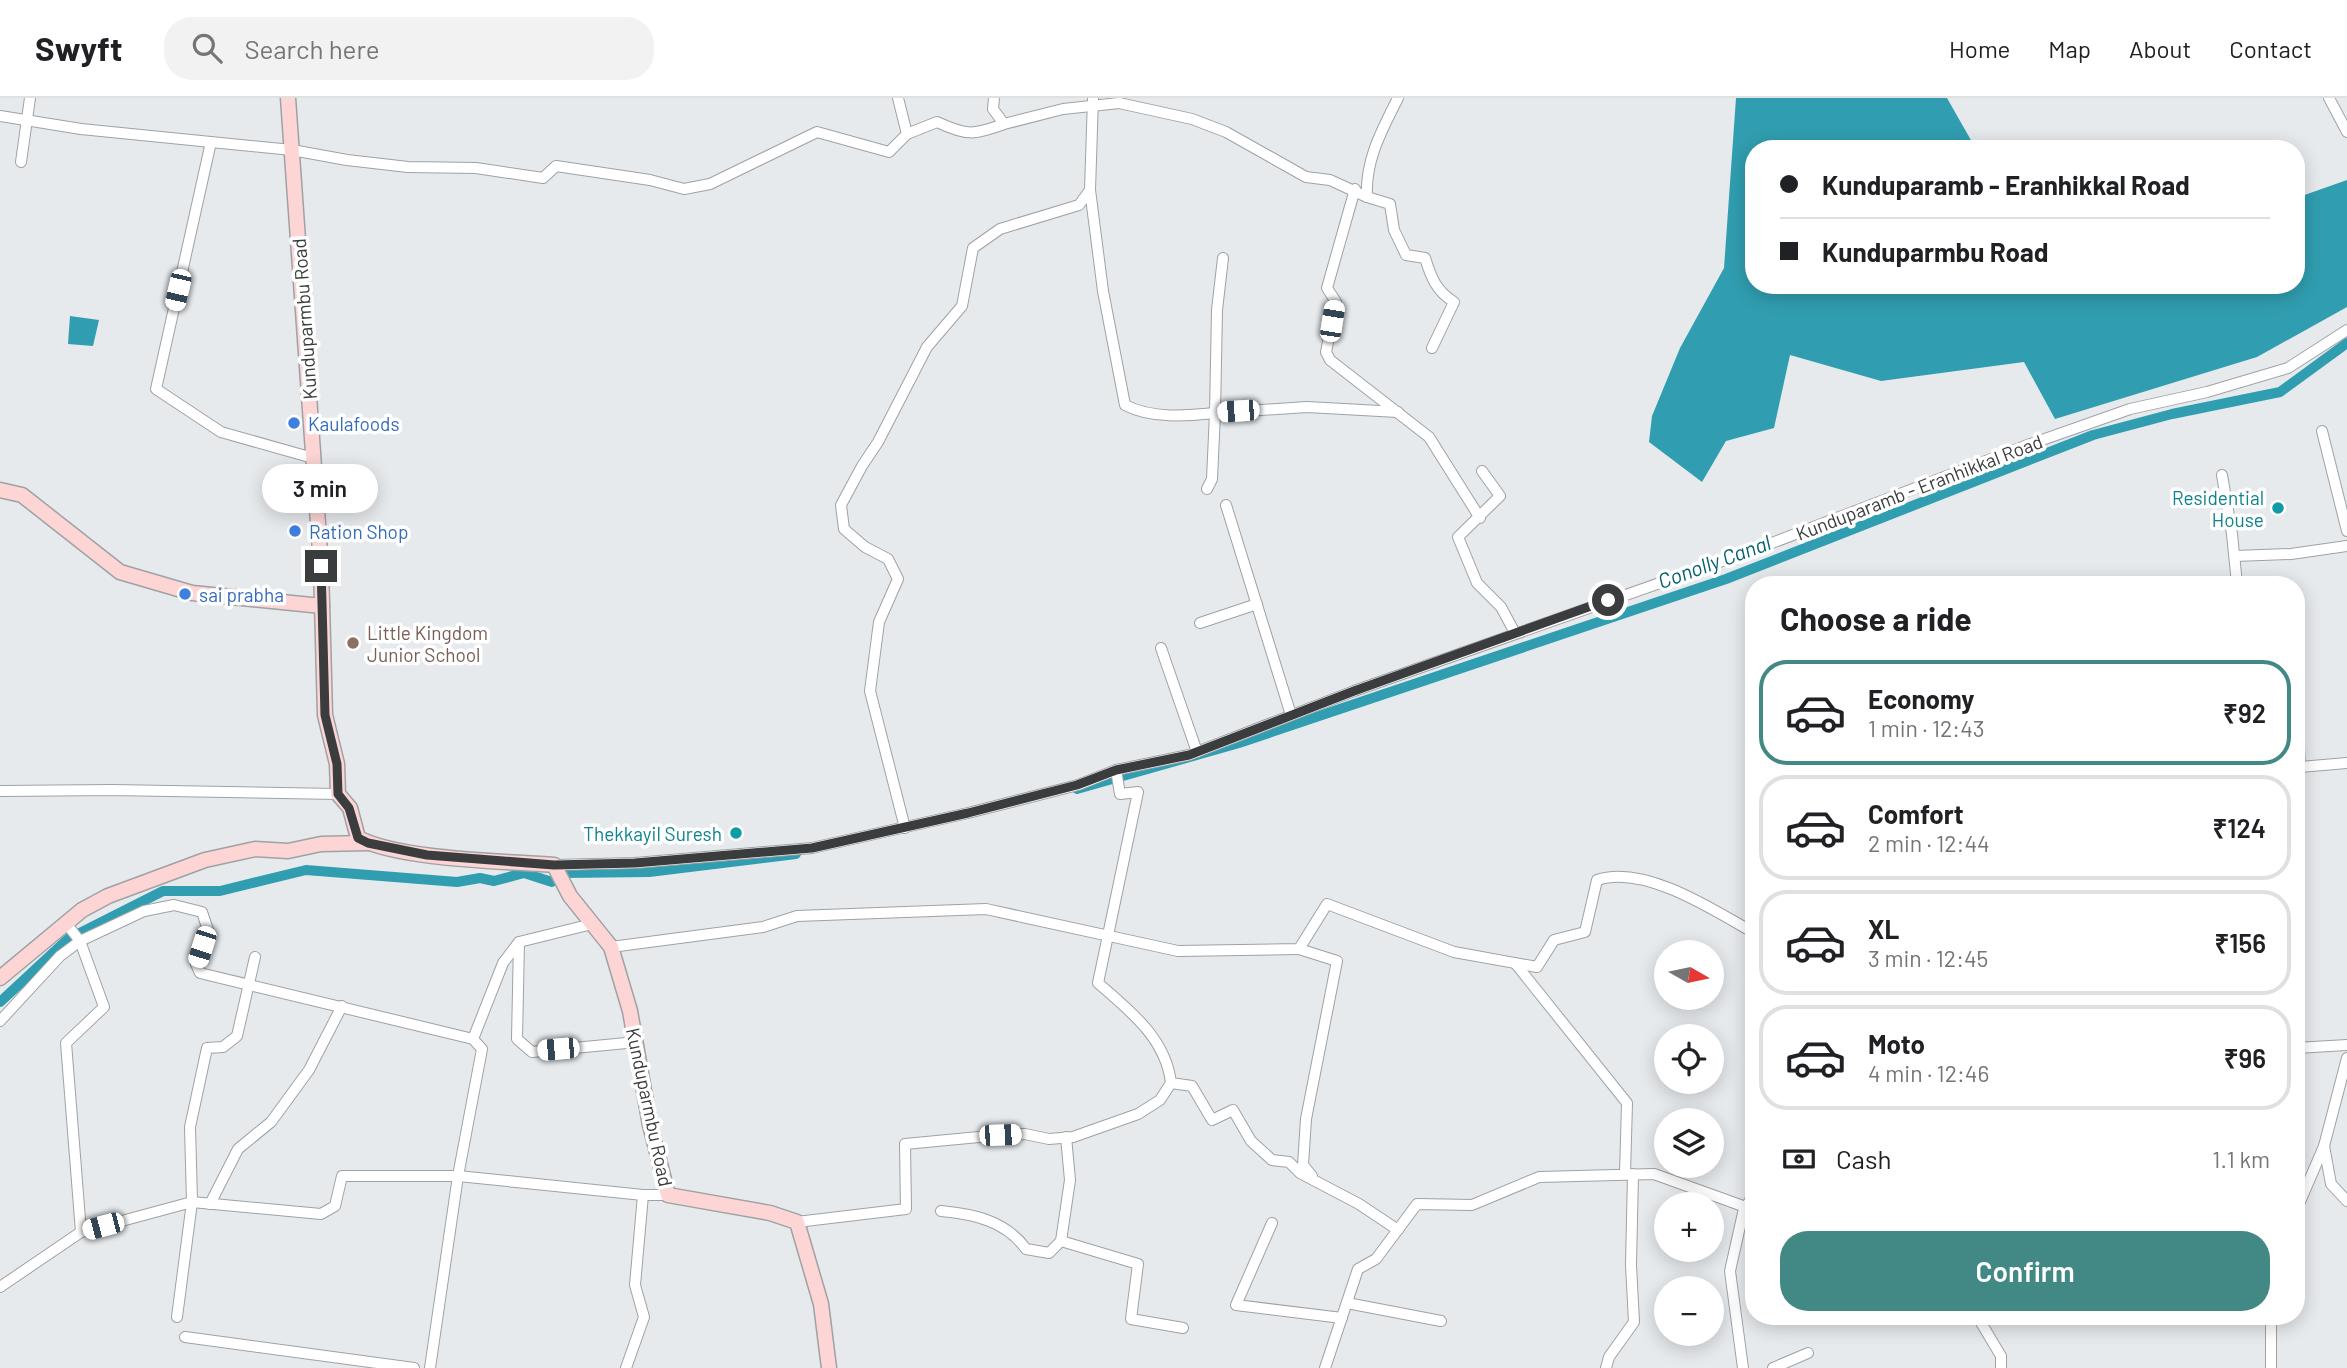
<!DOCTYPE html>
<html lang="en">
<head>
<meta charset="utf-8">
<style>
	:root { --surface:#fff; --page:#f2f2f2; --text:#202124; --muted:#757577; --line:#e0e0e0; --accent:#428985 }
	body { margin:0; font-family:Barlow,sans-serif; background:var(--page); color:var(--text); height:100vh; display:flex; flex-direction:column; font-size:26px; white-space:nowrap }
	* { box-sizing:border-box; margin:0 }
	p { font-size:23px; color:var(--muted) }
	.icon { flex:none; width:38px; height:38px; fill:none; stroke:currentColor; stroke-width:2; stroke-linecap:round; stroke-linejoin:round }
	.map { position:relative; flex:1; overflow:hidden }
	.side { position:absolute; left:1745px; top:478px; width:560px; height:749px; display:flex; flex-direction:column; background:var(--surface); border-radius:28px; box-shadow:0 4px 18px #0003 }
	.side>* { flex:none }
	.guide { position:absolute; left:1745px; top:42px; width:560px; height:154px; border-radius:28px; box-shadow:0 4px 18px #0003; display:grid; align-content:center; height:154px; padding:0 35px; background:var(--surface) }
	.needle { width:46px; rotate:99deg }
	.buttons { position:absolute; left:1654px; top:842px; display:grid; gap:14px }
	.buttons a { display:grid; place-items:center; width:70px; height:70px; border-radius:50%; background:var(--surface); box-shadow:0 4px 18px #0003; font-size:35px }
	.end { position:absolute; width:32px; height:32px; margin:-16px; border:9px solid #3b3c3d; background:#fff; box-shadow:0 0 0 4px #fff }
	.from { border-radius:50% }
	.bubble { position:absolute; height:49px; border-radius:24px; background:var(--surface); box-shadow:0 4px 18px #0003; font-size:23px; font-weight:600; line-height:49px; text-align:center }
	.car { position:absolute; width:21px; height:42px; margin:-21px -10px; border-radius:9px; box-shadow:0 0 5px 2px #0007; background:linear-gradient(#fff 24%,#345 0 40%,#fff 0 76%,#345 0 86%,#fff 0) }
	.guide b { display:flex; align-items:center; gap:24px; height:66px; font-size:26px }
	.guide b+b { border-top:2px solid var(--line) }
	.guide i { width:18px; height:18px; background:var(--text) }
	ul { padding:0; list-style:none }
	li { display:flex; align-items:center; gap:21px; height:105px; margin:0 14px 10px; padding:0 21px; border:4px solid var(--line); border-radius:28px }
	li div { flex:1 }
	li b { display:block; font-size:26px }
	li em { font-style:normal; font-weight:600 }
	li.selected { border-color:var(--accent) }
	li>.icon { width:63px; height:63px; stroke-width:1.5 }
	h2 { padding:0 35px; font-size:32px; line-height:84px }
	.pay { display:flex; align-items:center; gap:18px; height:77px; padding:0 35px; font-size:26px }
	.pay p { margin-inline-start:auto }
	.primary-button { display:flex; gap:14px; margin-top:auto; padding:14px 35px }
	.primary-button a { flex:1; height:80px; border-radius:28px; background:var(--accent); color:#fff; font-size:28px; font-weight:600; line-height:80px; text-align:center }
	header { display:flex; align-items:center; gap:42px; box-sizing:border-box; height:98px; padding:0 35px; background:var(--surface); border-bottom:2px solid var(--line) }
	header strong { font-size:33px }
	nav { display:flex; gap:38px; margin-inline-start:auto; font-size:24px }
	.search { width:490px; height:63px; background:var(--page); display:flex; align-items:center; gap:18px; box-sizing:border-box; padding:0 24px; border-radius:28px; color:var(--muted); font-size:26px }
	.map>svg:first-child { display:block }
</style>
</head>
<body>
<header>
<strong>Swyft</strong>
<div class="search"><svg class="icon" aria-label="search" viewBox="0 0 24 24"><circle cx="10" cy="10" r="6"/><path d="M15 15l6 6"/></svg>Search here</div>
<nav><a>Home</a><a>Map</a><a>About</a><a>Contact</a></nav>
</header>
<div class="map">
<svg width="2347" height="1270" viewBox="0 0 2347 1270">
	<rect width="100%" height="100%" fill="#e7eaed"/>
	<g fill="#309eb0">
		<polygon points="1736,0 1947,0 1976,51 1754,51 1754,187 2296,187 2296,100 2347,82 2347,209 2257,259 2055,321 2024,264 1881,283 1790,257 1774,330 1726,343 1702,384 1649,344 1652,318 1680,250 1724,170"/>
		<polygon points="70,218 99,222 93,248 68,246"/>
	</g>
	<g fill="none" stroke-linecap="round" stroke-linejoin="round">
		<g stroke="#309eb0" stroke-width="10">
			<polyline points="1077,691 1239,645 1726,481 2093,337 2172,316 2280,294 2347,245"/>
			<polyline points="0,904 68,841 163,793 220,793 306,772 457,784 480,780 494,783 524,775 552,784 563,775 649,774 796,756"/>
		</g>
		<g stroke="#9fa2a5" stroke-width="12">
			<g id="street">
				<polyline points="898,0 907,36"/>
				<path d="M994 0 993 11 1004 26 1063 11 1119 5 1192 21 1226 34 1306 79 1330 82 1367 99C1365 62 1382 32 1398 0"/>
				<polyline points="2329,0 2347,34"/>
				<path d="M0 18 81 31 292 52 347 62 408 69 476 70 543 80 556 68 650 82 684 91 710 86 817 34 889 54 907 36 937 24C967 38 974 37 1004 26"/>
				<polyline points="211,44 156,291 221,334 313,360"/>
				<polyline points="21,64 30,0"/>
				<polyline points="1355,91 1327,190 1336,204 1326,254 1330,262 1429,339 1480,420"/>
				<path d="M1090 92 1103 193 1125 307C1152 321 1186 318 1215 315L1212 381 1207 391"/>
				<path d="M1367 99 1390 106 1394 132 1406 157 1425 160C1431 179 1436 193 1454 204L1432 250"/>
				<polyline points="1223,160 1217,212 1215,315 1307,309 1398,314"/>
				<polyline points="2322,333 2347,433"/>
				<polyline points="1482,373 1500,398 1458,439 1477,485 1501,509 1515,535"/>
				<polyline points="2222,377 2232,436 2237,486"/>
				<polyline points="1226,407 1291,617"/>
				<polyline points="2235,458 2291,456 2347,448"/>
				<polyline points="1200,525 1257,506"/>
				<polyline points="1161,550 1197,654"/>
				<polyline points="2298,630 2300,669 2347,665"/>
				<path d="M1116 672 1120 696 1138 694 1098 885C1129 912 1166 940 1171 985L1192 988 1212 1022 1233 1012 1251 1043 1272 1062 1289 1064 1300 1075 1359 1106 1398 1132"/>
				<polyline points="0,693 112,692 338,696"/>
				<polyline points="905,730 870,593 879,524 898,481 888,461 865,449 844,431 841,407 862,368 878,344 927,249 962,208 973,150 1000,131 1079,107 1090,92 1093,0"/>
				<polyline points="554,767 635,765 812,750 968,715 1078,687 1116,672 1189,657 1354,593 1759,450 2025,348 2130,311 2207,294 2288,270 2347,232"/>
				<polyline points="519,844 517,941 532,954 637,944"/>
				<path d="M611 849 763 829 797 818 986 811 1178 853 1299 851 1327 806 1454 854 1537 869 1554 842 1585 834 1597 782C1644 766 1714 812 1754 835"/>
				<polyline points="1299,851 1337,863 1306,1021 1303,1067 1312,1078"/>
				<polyline points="1515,865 1627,1005 1625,1076"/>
				<polyline points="0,923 60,858 80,843 144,813 174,807 202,814 208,832 196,866 200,875 473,941 482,951 458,1078 430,1270"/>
				<polyline points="473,941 503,865 519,844 592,826"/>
				<polyline points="2296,950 2347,947"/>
				<polyline points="2324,1048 2331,1086 2347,1103"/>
				<polyline points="210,1106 238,1051 271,1024 309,972 342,908"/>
				<path d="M941 1113C974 1116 1006 1123 1026 1151L1049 1155 1061 1143 1070 1082 1066 1039"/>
				<polyline points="2296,1113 2324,1048 2347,960"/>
				<polyline points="797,1124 906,1111 905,1046 1000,1037 1025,1036 1049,1041 1073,1039 1138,1016 1160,1002 1171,985"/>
				<polyline points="1272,1125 1236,1207 1342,1220"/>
				<polyline points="81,1134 192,1104 321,1116 335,1108 342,1078 458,1078 643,1097 668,1097"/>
				<polyline points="1061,1143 1138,1166 1131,1221 1183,1230"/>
				<polyline points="0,1189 81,1134 66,945 104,909 80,843 65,824"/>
				<polyline points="1347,1205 1441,1223"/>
				<polyline points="1977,1218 2001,1258 2001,1270"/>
				<polyline points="2271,1218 2271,1270"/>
				<polyline points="177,1219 192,1104 190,1029 207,950 223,949 237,938 255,859"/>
				<polyline points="185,1239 414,1270"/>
				<polyline points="626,1270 644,1219 635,1187 643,1097"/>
				<polyline points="1325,1270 1358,1171 1376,1161 1417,1106 1472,1107 1539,1079 1654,1076 1754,1112"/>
				<polyline points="1606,1270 1609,1259 1634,1224 1631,1167 1633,1076"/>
				<polyline points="1743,1270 1730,1173 1743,1115 1754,1095"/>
				<polyline points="1773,1270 1808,1255"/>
			</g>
		</g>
		<g stroke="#9fa2a5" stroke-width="17">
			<g id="secondary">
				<path d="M288 0 321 468 325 617 337 666 338 696 350 710 358 740C401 762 503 763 554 767L570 798 611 849 630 913 650 1027 668 1097 770 1115 797 1124 821 1206 829 1270"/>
				<polyline points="0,392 22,397 120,474 192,495 322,508"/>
				<polyline points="0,880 82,812 108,798 205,762 255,751 288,753 321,746 368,745"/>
			</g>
		</g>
		<use href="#street" stroke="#fff" stroke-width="10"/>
		<use href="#secondary" stroke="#fcd5d4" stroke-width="14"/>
	</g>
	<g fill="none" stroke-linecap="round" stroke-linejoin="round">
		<polyline stroke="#3b3c3d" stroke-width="9" points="321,468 325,617 337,666 338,696 349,710 358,740 368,745 427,757 554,767 635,765 812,750 968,715 1077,687 1116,672 1189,657 1354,593 1608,502"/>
	</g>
	<g fill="#3f7fe0" stroke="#fff" stroke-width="2.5">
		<circle cx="294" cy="325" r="7"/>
		<circle cx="295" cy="433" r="7"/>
		<circle cx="185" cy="496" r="7"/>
	</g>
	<g fill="#0f9aa8" stroke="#fff" stroke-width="2.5">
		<circle cx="2278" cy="410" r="7"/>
		<circle cx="736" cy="735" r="7"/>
	</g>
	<circle fill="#8d6e63" stroke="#fff" stroke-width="2.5" cx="353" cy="545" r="7"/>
	<g text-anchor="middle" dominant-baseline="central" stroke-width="7" stroke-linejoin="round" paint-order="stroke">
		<g font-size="19" fill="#3b3c3d" stroke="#fff">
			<text transform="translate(304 221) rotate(-94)">Kunduparmbu Road</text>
			<text transform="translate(1919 389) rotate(-21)">Kunduparamb - Eranhikkal Road</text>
			<text transform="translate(650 1009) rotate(78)">Kunduparmbu Road</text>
		</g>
		<g font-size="19" fill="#366cbe" stroke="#fff" text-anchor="start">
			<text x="308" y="325">Kaulafoods</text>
			<text x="309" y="433">Ration Shop</text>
			<text x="199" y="496">sai prabha</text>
		</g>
		<g font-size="19" fill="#0d838f" stroke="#fff" text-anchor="end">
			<text x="2264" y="399">Residential<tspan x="2264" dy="22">House</tspan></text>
			<text x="722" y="735">Thekkayil Suresh</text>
		</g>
		<g font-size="19" fill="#785e54" stroke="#fff" text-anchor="start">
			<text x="367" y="534">Little Kingdom<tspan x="367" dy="22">Junior School</tspan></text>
		</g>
		<g font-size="21" font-style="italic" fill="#04616e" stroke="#fff">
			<text transform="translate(1714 463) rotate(-20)">Conolly Canal</text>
		</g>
	</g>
</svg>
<div class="buttons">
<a><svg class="needle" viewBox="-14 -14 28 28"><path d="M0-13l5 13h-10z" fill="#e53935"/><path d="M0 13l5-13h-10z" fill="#757577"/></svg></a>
<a><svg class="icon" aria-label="locate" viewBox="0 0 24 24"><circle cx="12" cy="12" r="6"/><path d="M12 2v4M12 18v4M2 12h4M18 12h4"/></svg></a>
<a><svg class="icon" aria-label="layers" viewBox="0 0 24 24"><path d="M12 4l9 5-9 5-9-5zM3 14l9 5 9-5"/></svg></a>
<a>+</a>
<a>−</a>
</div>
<i class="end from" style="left:1608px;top:502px"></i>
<i class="end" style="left:321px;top:468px"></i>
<div class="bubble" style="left:262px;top:366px;width:116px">3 min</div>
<i class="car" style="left:178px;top:192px;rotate:193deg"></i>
<i class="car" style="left:1332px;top:223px;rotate:9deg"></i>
<i class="car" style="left:1238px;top:313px;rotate:266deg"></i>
<i class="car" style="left:202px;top:849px;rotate:198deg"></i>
<i class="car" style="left:558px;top:951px;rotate:265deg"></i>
<i class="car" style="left:1000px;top:1037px;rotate:88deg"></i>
<i class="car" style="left:103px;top:1128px;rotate:255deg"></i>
<div class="guide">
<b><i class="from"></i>Kunduparamb - Eranhikkal Road</b>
<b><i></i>Kunduparmbu Road</b>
</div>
<section class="side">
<h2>Choose a ride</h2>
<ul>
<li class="selected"><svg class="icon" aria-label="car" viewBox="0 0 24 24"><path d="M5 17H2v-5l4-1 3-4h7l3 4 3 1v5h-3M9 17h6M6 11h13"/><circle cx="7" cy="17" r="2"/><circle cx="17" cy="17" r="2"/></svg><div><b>Economy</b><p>1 min · 12:43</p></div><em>₹92</em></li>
<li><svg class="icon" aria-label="car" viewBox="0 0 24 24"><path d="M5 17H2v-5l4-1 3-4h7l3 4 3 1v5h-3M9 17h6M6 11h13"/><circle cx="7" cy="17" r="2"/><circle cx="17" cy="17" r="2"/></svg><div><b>Comfort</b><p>2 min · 12:44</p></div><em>₹124</em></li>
<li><svg class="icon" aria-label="car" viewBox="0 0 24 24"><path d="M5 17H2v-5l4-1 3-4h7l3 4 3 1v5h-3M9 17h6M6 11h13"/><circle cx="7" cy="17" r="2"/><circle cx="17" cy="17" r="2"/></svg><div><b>XL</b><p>3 min · 12:45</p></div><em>₹156</em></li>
<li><svg class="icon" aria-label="car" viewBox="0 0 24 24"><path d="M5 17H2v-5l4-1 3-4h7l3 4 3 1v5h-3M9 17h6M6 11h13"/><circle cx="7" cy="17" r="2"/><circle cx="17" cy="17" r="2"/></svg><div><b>Moto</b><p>4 min · 12:46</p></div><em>₹96</em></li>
</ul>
<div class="pay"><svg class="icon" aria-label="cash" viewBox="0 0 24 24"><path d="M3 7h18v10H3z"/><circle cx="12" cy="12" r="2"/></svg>Cash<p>1.1 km</p></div>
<div class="primary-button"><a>Confirm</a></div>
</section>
</div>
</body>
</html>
